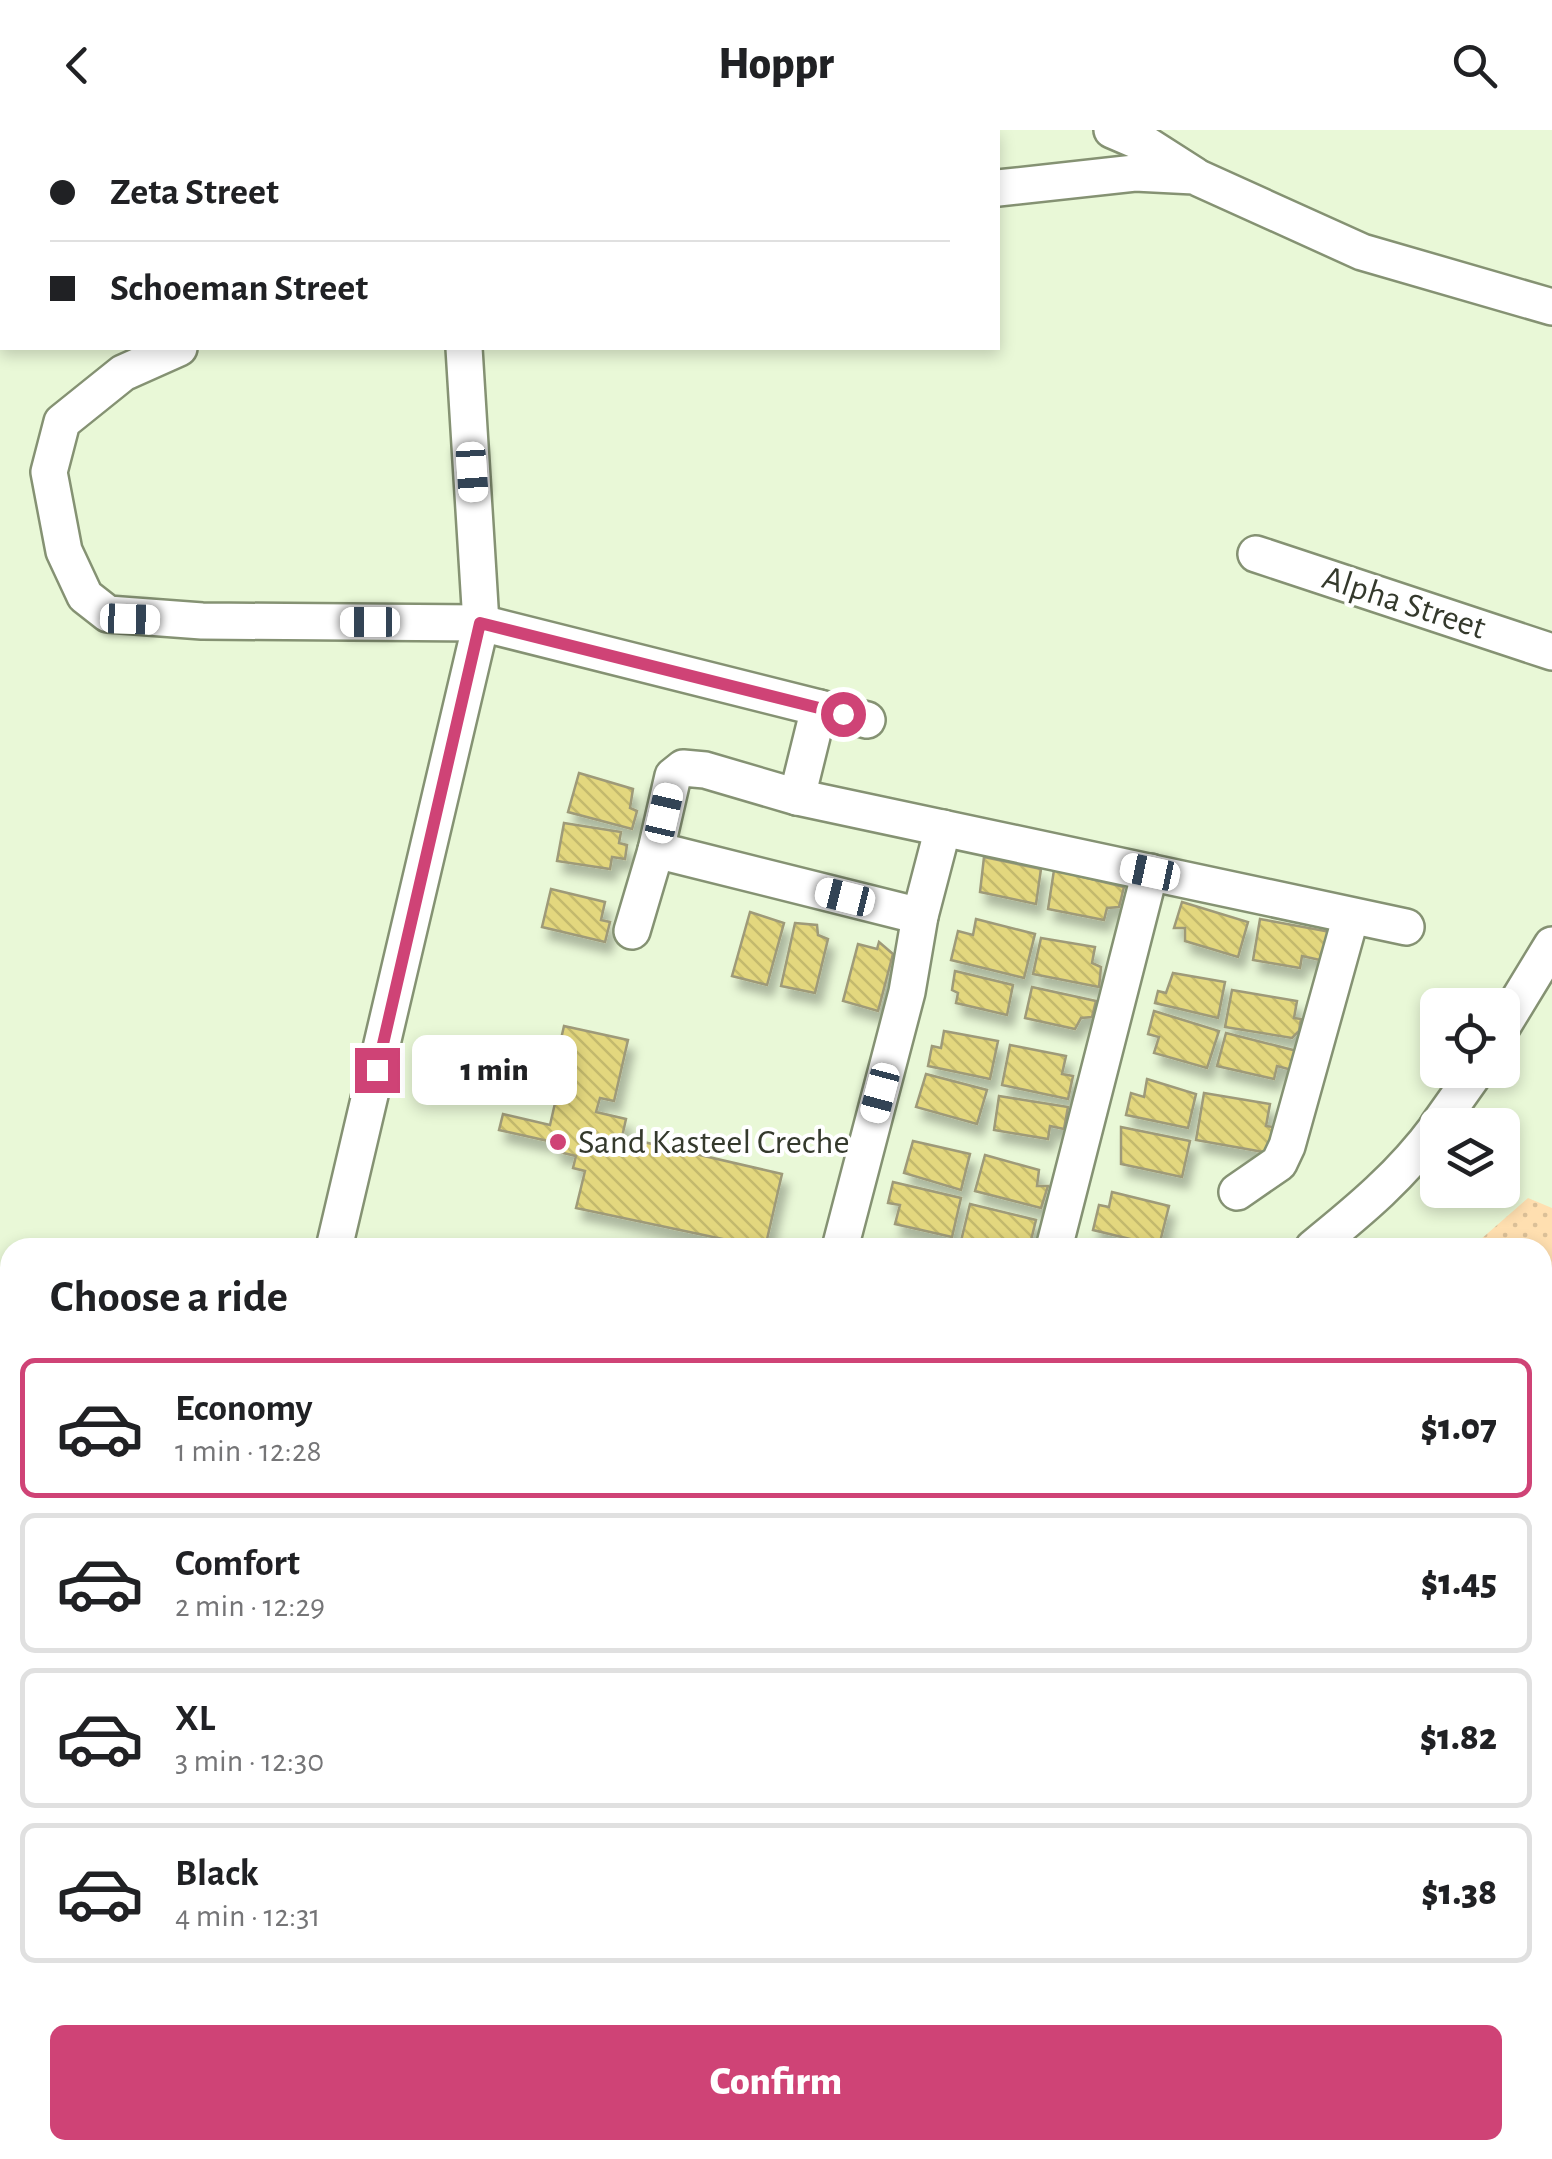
<!DOCTYPE html>
<html lang="en">
<head>
<meta charset="utf-8">
<style>
	:root { --surface:#fff; --page:#f2f2f2; --text:#202124; --muted:#757577; --line:#e0e0e0; --accent:#cf4376 }
	body { margin:0; font-family:"Alegreya Sans",sans-serif; background:var(--page); color:var(--text); height:100vh; display:flex; flex-direction:column; font-size:38px; white-space:nowrap }
	* { box-sizing:border-box; margin:0 }
	p { font-size:32px; color:var(--muted) }
	.icon { flex:none; width:55px; height:55px; fill:none; stroke:currentColor; stroke-width:2; stroke-linecap:round; stroke-linejoin:round }
	.map { position:relative; flex:1; overflow:hidden }
	.details { position:absolute; left:0px; top:1108px; width:1552px; height:922px; display:flex; flex-direction:column; background:var(--surface); border-radius:30px 30px 0 0; box-shadow:0 5px 15px #0003 }
	.details>* { flex:none }
	.banner { position:absolute; left:0px; top:0px; width:1000px; height:220px; box-shadow:0 5px 15px #0003; display:grid; align-content:center; height:220px; padding:0 50px; background:var(--surface) }
	.fabs { position:absolute; left:1420px; top:858px; display:grid; gap:20px }
	.fabs a { display:grid; place-items:center; width:100px; height:100px; border-radius:15px; background:var(--surface); box-shadow:0 5px 15px #0003; font-size:50px }
	.end { position:absolute; width:45px; height:45px; margin:-22px; border:12px solid #cf4376; background:#fff; box-shadow:0 0 0 5px #fff }
	.from { border-radius:50% }
	.bubble { position:absolute; height:70px; border-radius:15px; background:var(--surface); box-shadow:0 5px 15px #0003; font-size:32px; font-weight:800; line-height:70px; text-align:center }
	.car { position:absolute; width:30px; height:60px; margin:-30px -15px; border-radius:12px; box-shadow:0 0 8px 2px #0007; background:linear-gradient(#fff 24%,#345 0 40%,#fff 0 76%,#345 0 86%,#fff 0) }
	.banner b { display:flex; align-items:center; gap:35px; height:95px; font-size:38px }
	.banner b+b { border-top:2px solid var(--line) }
	.banner i { width:25px; height:25px; background:var(--text) }
	ul { padding:0; list-style:none }
	li { display:flex; align-items:center; gap:30px; height:140px; margin:0 20px 15px; padding:0 30px; border:5px solid var(--line); border-radius:15px }
	li div { flex:1 }
	li b { display:block; font-size:38px }
	li em { font-style:normal; font-weight:800 }
	li.selected { border-color:var(--accent) }
	li>.icon { width:90px; height:90px; stroke-width:1.5 }
	h2 { padding:0 50px; font-size:45px; line-height:120px }
	.button { display:flex; gap:20px; margin-top:auto; padding:20px 50px }
	.button a { flex:1; height:115px; border-radius:15px; background:var(--accent); color:#fff; font-size:40px; font-weight:800; line-height:115px; text-align:center }
	header { display:flex; justify-content:space-between; align-items:center; height:130px; padding:0 50px; background:var(--surface); font-size:45px; font-weight:800 }
	.map>svg:first-child { display:block }
</style>
</head>
<body>
<header><svg class="icon" aria-label="back" viewBox="0 0 24 24"><path d="M15 5l-7 7 7 7"/></svg>Hoppr<svg class="icon" aria-label="search" viewBox="0 0 24 24"><circle cx="10" cy="10" r="6"/><path d="M15 15l6 6"/></svg></header>
<div class="map">
<svg width="1552" height="2029" viewBox="0 0 1552 2029">
	<defs>
		<pattern id="grass-dots" width="8" height="8" patternUnits="userSpaceOnUse" patternTransform="scale(2.5)"><rect width="8" height="8" fill="#ffdfb0"/><path d="M2 2h.1M6 6h.1" fill="none" stroke="#dbc098" stroke-width="1.8" stroke-linecap="round"/></pattern>
		<pattern id="water-ripples" width="26" height="14" patternUnits="userSpaceOnUse" patternTransform="scale(2.5)"><rect width="26" height="14" fill="#64d7bd"/><path d="M2 4q2-2 4 0t4 0M15 11q2-2 4 0t4 0" fill="none" stroke="#57b9a3"/></pattern>
		<pattern id="building-back-hatch" width="6" height="6" patternUnits="userSpaceOnUse" patternTransform="scale(2.5)"><rect width="6" height="6" fill="#e3d77e"/><path d="M-1 5l2 2M0 0l6 6M5-1l2 2" fill="none" stroke="#c3b96d"/></pattern>
		<filter id="shadow"><feDropShadow dx="6" dy="11" stdDeviation="5" flood-color="#0004"/></filter>
	</defs>
	<rect width="100%" height="100%" fill="#e9f8d7"/>
	<polygon fill="url(#grass-dots)" points="1528,1068 1552,1078 1552,2029 913,2029 917,2020 1542,2020 1542,1118 1472,1117"/>
	<polygon fill="url(#water-ripples)" points="1227,2020 1452,2020 1453,2029 1229,2029"/>
	<g fill="url(#building-back-hatch)" stroke="#9e9a79" stroke-width="2.5" filter="url(#shadow)">
		<polygon points="579,643 633,659 630,678 637,681 632,699 568,682"/>
		<polygon points="564,693 621,702 619,713 627,715 625,729 612,727 610,739 557,731"/>
		<polygon points="984,727 1041,739 1036,774 980,762"/>
		<polygon points="1054,740 1124,757 1119,777 1107,778 1104,790 1048,779"/>
		<polygon points="551,759 605,772 601,790 610,792 605,812 542,797"/>
		<polygon points="1182,772 1248,792 1238,827 1185,811 1185,798 1174,798"/>
		<polygon points="750,782 784,793 767,855 732,846"/>
		<polygon points="976,789 1035,804 1024,848 951,830 958,801 973,805"/>
		<polygon points="1260,789 1336,803 1333,823 1322,821 1320,830 1302,826 1300,838 1253,830"/>
		<polygon points="795,793 817,795 818,805 828,809 815,863 781,856"/>
		<polygon points="1041,808 1095,817 1092,833 1101,837 1099,857 1033,844"/>
		<polygon points="879,812 893,824 878,881 843,871 858,814 877,819"/>
		<polygon points="955,841 1013,855 1007,885 956,873 958,863 952,860"/>
		<polygon points="1173,843 1225,852 1218,888 1155,873 1158,861 1166,863"/>
		<polygon points="1032,857 1096,871 1092,887 1081,888 1075,899 1025,888"/>
		<polygon points="1232,860 1297,871 1294,888 1301,889 1299,901 1292,908 1225,897"/>
		<polygon points="1154,881 1219,901 1207,938 1154,923 1159,907 1148,904"/>
		<polygon points="564,896 628,910 614,971 600,968 596,982 626,989 622,1007 782,1044 765,1118 576,1078 585,1041 573,1038 576,1026 555,1021 557,1013 499,1000 503,984 550,995 561,947 553,944"/>
		<polygon points="944,901 998,911 990,949 928,936 932,916 941,918"/>
		<polygon points="1226,903 1297,921 1292,940 1277,936 1274,949 1217,936"/>
		<polygon points="1010,915 1066,926 1062,944 1073,946 1068,969 1002,955"/>
		<polygon points="926,944 987,960 977,994 916,977"/>
		<polygon points="1147,949 1196,964 1188,998 1126,985 1131,963 1144,967"/>
		<polygon points="1204,963 1270,974 1266,996 1273,997 1269,1023 1196,1010"/>
		<polygon points="999,966 1068,977 1064,999 1050,996 1048,1009 994,1000"/>
		<polygon points="1121,997 1190,1011 1182,1047 1121,1034"/>
		<polygon points="913,1011 970,1024 961,1060 904,1043"/>
		<polygon points="985,1025 1039,1040 1037,1056 1048,1056 1041,1078 975,1061"/>
		<polygon points="893,1052 961,1068 952,1107 895,1094 900,1075 888,1073"/>
		<polygon points="1112,1062 1169,1076 1159,1116 1093,1100 1099,1075 1109,1077"/>
		<polygon points="970,1074 1036,1090 1030,1114 987,1118 961,1111"/>
	</g>
	<g fill="none" stroke-linecap="round" stroke-linejoin="round">
		<g stroke="#859273" stroke-width="40">
			<g id="minor">
				<polyline points="457,0 458,2"/>
				<polyline points="1112,0 1147,15 1194,45"/>
				<polyline points="998,58 1135,43 1194,46 1362,122 1552,177"/>
				<polyline points="179,218 123,243 62,292 49,342 64,421 85,466 108,484 202,491 481,493 867,590"/>
				<polyline points="1256,424 1552,522"/>
				<polyline points="797,667 819,578"/>
				<polyline points="920,786 656,720 673,646 683,638 705,640 797,667 1406,797"/>
				<polyline points="632,801 656,720"/>
				<polyline points="1502,897 1552,815"/>
				<polyline points="1438,995 1477,940"/>
				<polyline points="1237,1062 1279,1033 1287,1016 1351,786"/>
				<polyline points="334,1118 481,493 464,218"/>
				<polyline points="840,1118 907,862 920,786 943,698"/>
				<polyline points="1054,1118 1150,742"/>
				<path d="M1313 1118C1360 1080 1402 1045 1438 996"/>
				<polyline points="0,1562 10,1563"/>
				<polyline points="1542,1715 1552,1710"/>
				<polyline points="462,2020 481,2029"/>
				<polyline points="86,2029 90,2020"/>
				<polyline points="281,2029 293,2020"/>
				<polyline points="547,2029 550,2020"/>
			</g>
		</g>
		<use href="#minor" stroke="#fff" stroke-width="35"/>
	</g>
	<g fill="none" stroke-linecap="round" stroke-linejoin="round">
		<polyline stroke="#cf4376" stroke-width="12" points="377,940 480,493 843,584"/>
	</g>
	<circle fill="#cf4376" stroke="#fff" stroke-width="4" cx="558" cy="1012" r="10"/>
	<g text-anchor="middle" dominant-baseline="central" stroke-width="8" stroke-linejoin="round" paint-order="stroke">
		<g font-size="35" fill="#34392c" stroke="#fff">
			<text transform="translate(1404 473) rotate(18)">Alpha Street</text>
		</g>
		<g font-size="35" fill="#34392c" stroke="#fff" text-anchor="start">
			<text x="578" y="1012">Sand Kasteel Creche</text>
		</g>
	</g>
</svg>
<div class="fabs">
<a><svg class="icon" aria-label="locate" viewBox="0 0 24 24"><circle cx="12" cy="12" r="6"/><path d="M12 2v4M12 18v4M2 12h4M18 12h4"/></svg></a>
<a><svg class="icon" aria-label="layers" viewBox="0 0 24 24"><path d="M12 4l9 5-9 5-9-5zM3 14l9 5 9-5"/></svg></a>
</div>
<i class="end from" style="left:843px;top:584px"></i>
<i class="end" style="left:377px;top:940px"></i>
<div class="bubble" style="left:412px;top:905px;width:165px">1 min</div>
<i class="car" style="left:472px;top:342px;rotate:176deg"></i>
<i class="car" style="left:130px;top:489px;rotate:92deg"></i>
<i class="car" style="left:370px;top:492px;rotate:270deg"></i>
<i class="car" style="left:664px;top:683px;rotate:13deg"></i>
<i class="car" style="left:1150px;top:742px;rotate:282deg"></i>
<i class="car" style="left:845px;top:767px;rotate:284deg"></i>
<i class="car" style="left:880px;top:963px;rotate:195deg"></i>
<div class="banner">
<b><i class="from"></i>Zeta Street</b>
<b><i></i>Schoeman Street</b>
</div>
<section class="details">
<h2>Choose a ride</h2>
<ul>
<li class="selected"><svg class="icon" aria-label="car" viewBox="0 0 24 24"><path d="M5 17H2v-5l4-1 3-4h7l3 4 3 1v5h-3M9 17h6M6 11h13"/><circle cx="7" cy="17" r="2"/><circle cx="17" cy="17" r="2"/></svg><div><b>Economy</b><p>1 min · 12:28</p></div><em>$1.07</em></li>
<li><svg class="icon" aria-label="car" viewBox="0 0 24 24"><path d="M5 17H2v-5l4-1 3-4h7l3 4 3 1v5h-3M9 17h6M6 11h13"/><circle cx="7" cy="17" r="2"/><circle cx="17" cy="17" r="2"/></svg><div><b>Comfort</b><p>2 min · 12:29</p></div><em>$1.45</em></li>
<li><svg class="icon" aria-label="car" viewBox="0 0 24 24"><path d="M5 17H2v-5l4-1 3-4h7l3 4 3 1v5h-3M9 17h6M6 11h13"/><circle cx="7" cy="17" r="2"/><circle cx="17" cy="17" r="2"/></svg><div><b>XL</b><p>3 min · 12:30</p></div><em>$1.82</em></li>
<li><svg class="icon" aria-label="car" viewBox="0 0 24 24"><path d="M5 17H2v-5l4-1 3-4h7l3 4 3 1v5h-3M9 17h6M6 11h13"/><circle cx="7" cy="17" r="2"/><circle cx="17" cy="17" r="2"/></svg><div><b>Black</b><p>4 min · 12:31</p></div><em>$1.38</em></li>
</ul>
<div class="button"><a>Confirm</a></div>
</section>
</div>
</body>
</html>
